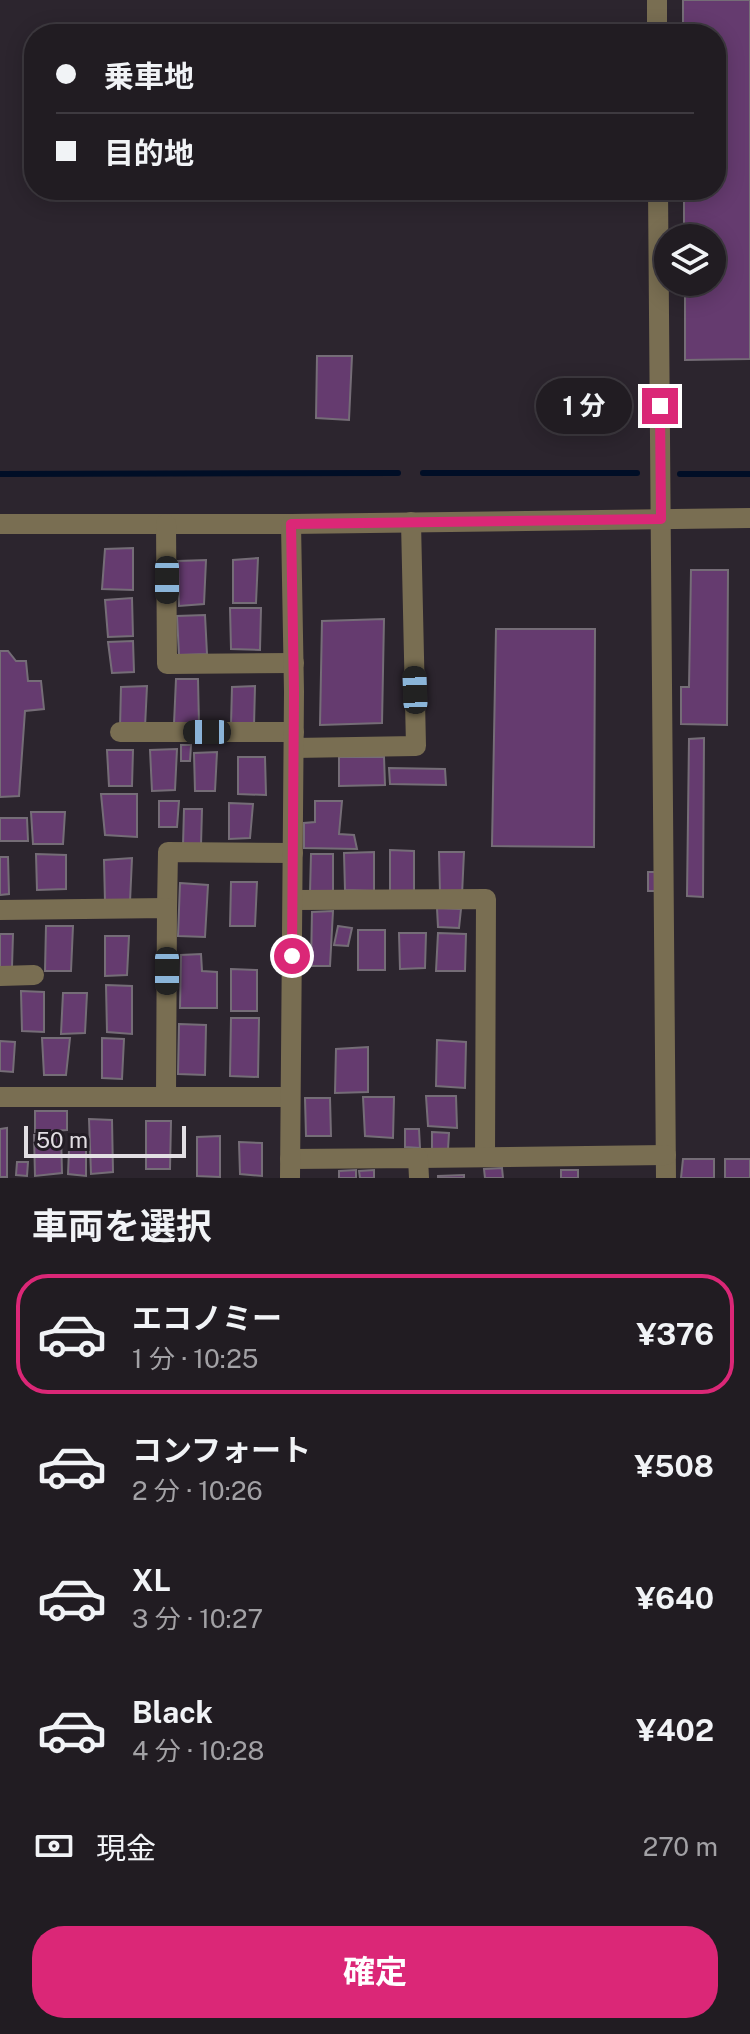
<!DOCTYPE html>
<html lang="ja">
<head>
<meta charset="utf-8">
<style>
	:root { --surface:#211c22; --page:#2d292f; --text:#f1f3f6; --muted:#a2a1a5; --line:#3e3a40; --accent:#db2777 }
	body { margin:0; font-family:"Public Sans","Noto Sans JP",sans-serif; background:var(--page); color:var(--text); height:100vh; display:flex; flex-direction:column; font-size:30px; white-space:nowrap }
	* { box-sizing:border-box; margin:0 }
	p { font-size:26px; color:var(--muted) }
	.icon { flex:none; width:44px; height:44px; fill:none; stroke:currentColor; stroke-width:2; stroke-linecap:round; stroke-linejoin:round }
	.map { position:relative; height:1178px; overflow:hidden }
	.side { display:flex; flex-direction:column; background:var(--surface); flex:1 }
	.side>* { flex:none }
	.top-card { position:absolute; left:24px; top:24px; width:702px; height:176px; border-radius:32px; box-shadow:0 4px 20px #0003,0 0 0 2px var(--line); display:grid; align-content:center; height:176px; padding:0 32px; background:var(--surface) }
	.controls { position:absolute; left:654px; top:224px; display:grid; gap:16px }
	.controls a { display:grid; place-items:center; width:72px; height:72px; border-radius:50%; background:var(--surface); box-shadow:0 4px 20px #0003,0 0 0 2px var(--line); font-size:40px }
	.scale { position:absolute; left:24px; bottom:20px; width:162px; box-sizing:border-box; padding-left:8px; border:4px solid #e2dee3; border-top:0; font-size:22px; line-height:28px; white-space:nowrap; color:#e2dee3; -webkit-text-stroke:6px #221c24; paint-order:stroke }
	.end { position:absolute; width:36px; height:36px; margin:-18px; border:10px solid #db2777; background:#fff; box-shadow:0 0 0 4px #fff }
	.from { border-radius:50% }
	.bubble { position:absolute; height:56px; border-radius:28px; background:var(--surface); box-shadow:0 4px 20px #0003,0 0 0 2px var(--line); font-size:26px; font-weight:700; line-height:56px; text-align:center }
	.car { position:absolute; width:24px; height:48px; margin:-24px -12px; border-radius:10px; box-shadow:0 0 6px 2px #0007; background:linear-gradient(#222 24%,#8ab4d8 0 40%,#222 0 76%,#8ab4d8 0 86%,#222 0) }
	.top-card b { display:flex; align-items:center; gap:28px; height:76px; font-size:30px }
	.top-card b+b { border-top:2px solid var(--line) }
	.top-card i { width:20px; height:20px; background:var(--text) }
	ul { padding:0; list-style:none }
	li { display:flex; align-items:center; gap:24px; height:120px; margin:0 16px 12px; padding:0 16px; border:4px solid transparent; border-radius:32px }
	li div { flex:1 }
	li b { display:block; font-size:30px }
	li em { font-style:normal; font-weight:700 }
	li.active { border-color:var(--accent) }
	li>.icon { width:72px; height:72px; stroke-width:1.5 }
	h2 { padding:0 32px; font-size:36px; line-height:96px }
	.pay { display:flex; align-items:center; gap:20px; height:88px; padding:0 32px; font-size:30px }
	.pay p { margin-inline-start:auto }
	.action { display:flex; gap:16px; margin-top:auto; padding:16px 32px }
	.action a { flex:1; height:92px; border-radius:32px; background:var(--accent); color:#fff; font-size:32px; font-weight:700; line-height:92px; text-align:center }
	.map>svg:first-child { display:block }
</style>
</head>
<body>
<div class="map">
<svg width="750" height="1178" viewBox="0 0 750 1178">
	<rect width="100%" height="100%" fill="#2c252e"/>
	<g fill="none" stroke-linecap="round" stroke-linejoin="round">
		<g stroke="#000e26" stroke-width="6">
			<polyline points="423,473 637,473"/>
			<polyline points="0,474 398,473"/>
			<polyline points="680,474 750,474"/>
		</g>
	</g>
	<g fill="#653b6f" stroke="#756d77" stroke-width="2">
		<polygon points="683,0 750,0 750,359 685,360 685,282 712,282 712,238 684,238 684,190 716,190 716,34 683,34"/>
		<polygon points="317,356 352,356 349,420 316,418"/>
		<polygon points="133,548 133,590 102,589 105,549"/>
		<polygon points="258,558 256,603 233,603 233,560"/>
		<polygon points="206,560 204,604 179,606 178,561"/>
		<polygon points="691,570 728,570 727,725 681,724 681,687 689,687"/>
		<polygon points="132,598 133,636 108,637 105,600"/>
		<polygon points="230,608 261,608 260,650 231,649"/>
		<polygon points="205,615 207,654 179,655 177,616"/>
		<polygon points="384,619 382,723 320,725 322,621"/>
		<polygon points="496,629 595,629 594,847 492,846"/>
		<polygon points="133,641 134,672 112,673 108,642"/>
		<polygon points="0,651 8,651 16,661 26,661 28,681 41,681 44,709 25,711 19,796 0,797"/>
		<polygon points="176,679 198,679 199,725 174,724"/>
		<polygon points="147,686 145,727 120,727 121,687"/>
		<polygon points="255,686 254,726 231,725 232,687"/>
		<polygon points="704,738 703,897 687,896 689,739"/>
		<polygon points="181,745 191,745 190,761 181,761"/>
		<polygon points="177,749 175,790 152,791 150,750"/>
		<polygon points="107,750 133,750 132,786 109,786"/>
		<polygon points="217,752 215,791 195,791 194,753"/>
		<polygon points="238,757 265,757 266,795 238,794"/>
		<polygon points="339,757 384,757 385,785 339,786"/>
		<polygon points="389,768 445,769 446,785 390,784"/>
		<polygon points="101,794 137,794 137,837 105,835"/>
		<polygon points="159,801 179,801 177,827 159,827"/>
		<polygon points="315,801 342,801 339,834 354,835 357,849 304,848 304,823 315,822"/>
		<polygon points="229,803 253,804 250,838 229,839"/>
		<polygon points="184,809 202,809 201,845 183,846"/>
		<polygon points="31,812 65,812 63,844 33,844"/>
		<polygon points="0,818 27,818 28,841 0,841"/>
		<polygon points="390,850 414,851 414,894 390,892"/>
		<polygon points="374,852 374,891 345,890 344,853"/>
		<polygon points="439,852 464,852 462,895 440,893"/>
		<polygon points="36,854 66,855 66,889 37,890"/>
		<polygon points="311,854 333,854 333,893 310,893"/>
		<polygon points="0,857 8,857 9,894 0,895"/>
		<polygon points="132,858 130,902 105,902 104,860"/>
		<rect x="648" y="872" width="10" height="19"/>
		<polygon points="231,882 257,882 255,926 230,926"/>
		<polygon points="180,883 208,885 205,937 178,936"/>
		<polygon points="437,908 461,909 459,928 438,927"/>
		<polygon points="333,911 330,966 311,966 312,912"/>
		<polygon points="46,926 73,926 71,971 45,971"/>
		<polygon points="338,926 352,928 348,946 334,945"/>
		<rect x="358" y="930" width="27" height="40"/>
		<polygon points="399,933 426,933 425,968 400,969"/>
		<polygon points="438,933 466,934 465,971 436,971"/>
		<polygon points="0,934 13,934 12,967 0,967"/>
		<polygon points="105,936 129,936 127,975 105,976"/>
		<polygon points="201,954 202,971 217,972 217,1008 180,1008 181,955"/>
		<polygon points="231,969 257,970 257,1011 231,1011"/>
		<polygon points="106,985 132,986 132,1034 107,1032"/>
		<polygon points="21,991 44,992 44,1032 22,1031"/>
		<polygon points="63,993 87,993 85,1033 61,1034"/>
		<polygon points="231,1018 259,1018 258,1077 230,1076"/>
		<polygon points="179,1024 206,1025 205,1075 178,1074"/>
		<polygon points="42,1038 70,1038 66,1075 44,1075"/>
		<polygon points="102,1038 124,1039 122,1079 102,1078"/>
		<polygon points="437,1040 466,1042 465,1088 436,1086"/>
		<polygon points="0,1041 15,1042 13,1072 0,1071"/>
		<polygon points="368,1047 368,1092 335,1093 336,1049"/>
		<polygon points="426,1096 456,1096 457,1128 428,1126"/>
		<polygon points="363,1097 394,1097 393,1138 365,1136"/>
		<polygon points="305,1098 330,1098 331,1136 306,1136"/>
		<polygon points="35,1111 67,1111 67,1130 35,1132"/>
		<polygon points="89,1119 112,1120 113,1172 91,1174"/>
		<polygon points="146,1121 171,1121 170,1169 146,1169"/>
		<polygon points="7,1128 7,1177 0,1177 0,1129"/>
		<polygon points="405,1129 419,1129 420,1148 405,1147"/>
		<polygon points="432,1132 449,1133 448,1149 432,1149"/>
		<polygon points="61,1134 62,1173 35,1176 34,1135"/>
		<polygon points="220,1136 220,1177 197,1176 197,1137"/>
		<polygon points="239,1142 262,1143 262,1176 240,1174"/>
		<polygon points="69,1150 86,1150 86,1176 68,1174"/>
		<polygon points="683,1159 714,1159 714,1178 681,1178"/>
		<rect x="725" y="1159" width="25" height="19"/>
		<polygon points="17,1162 28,1162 27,1176 16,1175"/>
		<polygon points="502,1168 503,1178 485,1178 484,1169"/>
		<polygon points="356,1170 356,1178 339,1178 339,1171"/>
		<polygon points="374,1170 374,1178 360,1178 359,1171"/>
		<rect x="561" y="1170" width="17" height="8"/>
		<polygon points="464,1175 464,1178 438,1178 438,1176"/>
	</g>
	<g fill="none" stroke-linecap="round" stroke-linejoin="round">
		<g stroke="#796e52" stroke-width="20">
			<polyline points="657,0 657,34"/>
			<polyline points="658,190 666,1178"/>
			<polyline points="0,524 291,524 750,518"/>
			<polyline points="166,524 167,664 294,663"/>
			<polyline points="120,732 294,732"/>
			<polyline points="294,748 416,746 411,522"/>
			<polyline points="293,900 486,899 485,1157"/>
			<polyline points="167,908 168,852 293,853"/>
			<polyline points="0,910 167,908 166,1097"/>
			<polyline points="0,976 34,975"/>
			<polyline points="0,1097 289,1097"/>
			<polyline points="418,1158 666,1155"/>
			<polyline points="290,1159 418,1158 419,1178"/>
			<polyline points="290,1178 294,692 291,524"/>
		</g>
	</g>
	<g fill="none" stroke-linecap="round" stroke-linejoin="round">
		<polyline stroke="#db2777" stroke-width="10" points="292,956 294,692 291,524 661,519 660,406"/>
	</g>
</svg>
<div class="controls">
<a><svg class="icon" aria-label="layers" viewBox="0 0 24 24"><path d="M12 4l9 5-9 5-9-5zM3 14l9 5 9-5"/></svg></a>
</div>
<div class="scale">50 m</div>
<i class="end from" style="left:292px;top:956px"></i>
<i class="end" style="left:660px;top:406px"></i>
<div class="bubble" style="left:536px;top:378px;width:96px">1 分</div>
<i class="car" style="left:167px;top:580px;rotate:180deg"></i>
<i class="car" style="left:415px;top:690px;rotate:358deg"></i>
<i class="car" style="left:207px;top:732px;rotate:270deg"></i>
<i class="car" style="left:167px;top:971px;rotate:180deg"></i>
<div class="top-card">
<b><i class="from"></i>乗車地</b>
<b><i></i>目的地</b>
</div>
</div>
<section class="side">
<h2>車両を選択</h2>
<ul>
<li class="active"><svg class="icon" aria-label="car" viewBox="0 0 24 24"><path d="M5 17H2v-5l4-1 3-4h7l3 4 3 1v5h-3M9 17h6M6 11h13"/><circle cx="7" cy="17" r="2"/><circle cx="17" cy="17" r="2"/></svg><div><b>エコノミー</b><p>1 分 · 10:25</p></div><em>¥376</em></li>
<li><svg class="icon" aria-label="car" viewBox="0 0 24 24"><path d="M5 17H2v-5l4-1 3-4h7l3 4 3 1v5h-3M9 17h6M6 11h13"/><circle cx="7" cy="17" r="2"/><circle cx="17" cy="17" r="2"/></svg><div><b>コンフォート</b><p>2 分 · 10:26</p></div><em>¥508</em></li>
<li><svg class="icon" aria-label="car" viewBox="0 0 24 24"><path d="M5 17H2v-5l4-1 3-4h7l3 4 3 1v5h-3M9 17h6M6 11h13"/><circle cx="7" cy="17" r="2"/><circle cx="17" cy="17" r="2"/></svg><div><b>XL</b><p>3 分 · 10:27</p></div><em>¥640</em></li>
<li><svg class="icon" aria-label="car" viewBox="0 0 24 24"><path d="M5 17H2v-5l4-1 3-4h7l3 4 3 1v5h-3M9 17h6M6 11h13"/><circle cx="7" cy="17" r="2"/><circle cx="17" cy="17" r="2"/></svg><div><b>Black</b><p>4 分 · 10:28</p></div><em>¥402</em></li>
</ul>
<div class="pay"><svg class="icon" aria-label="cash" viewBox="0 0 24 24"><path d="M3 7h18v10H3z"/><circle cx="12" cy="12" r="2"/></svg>現金<p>270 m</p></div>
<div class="action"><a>確定</a></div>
</section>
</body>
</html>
